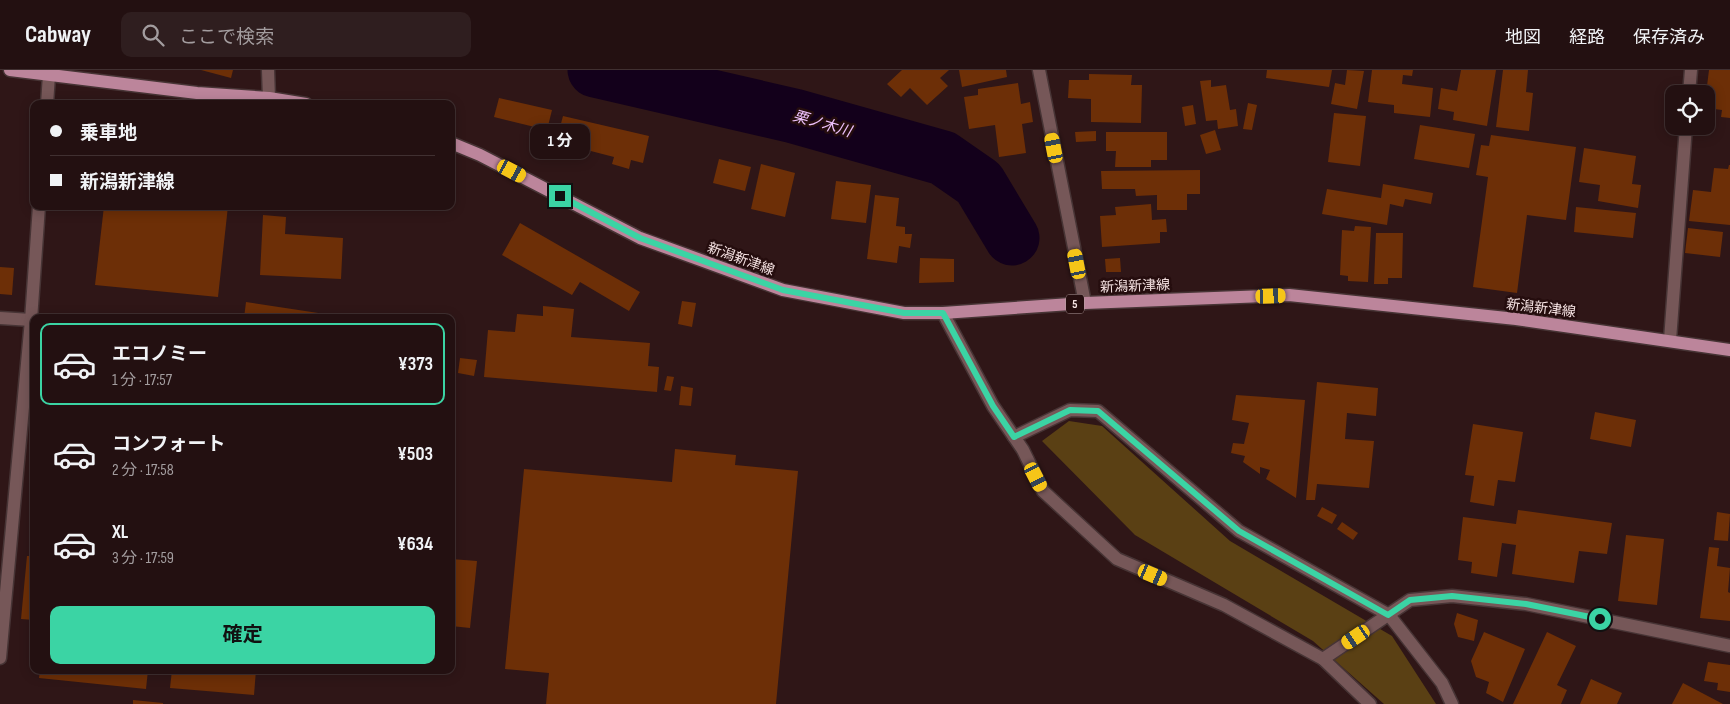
<!DOCTYPE html>
<html lang="ja">
<head>
<meta charset="utf-8">
<style>
	:root { --surface:#231011; --page:#2f1e1f; --text:#f1f3f6; --muted:#a39d9f; --line:#403031; --accent:#3bd4a4 }
	body { margin:0; font-family:"Sofia Sans Condensed","Noto Sans JP",sans-serif; background:var(--page); color:var(--text); height:100vh; display:flex; flex-direction:column; font-size:19px; white-space:nowrap }
	* { box-sizing:border-box; margin:0 }
	p { font-size:16px; color:var(--muted) }
	.icon { flex:none; width:28px; height:28px; fill:none; stroke:currentColor; stroke-width:2; stroke-linecap:round; stroke-linejoin:round }
	.map { position:relative; flex:1; overflow:hidden }
	.side { position:absolute; left:30px; top:244px; width:425px; height:360px; display:flex; flex-direction:column; background:var(--surface); border-radius:10px; box-shadow:0 2px 12px #0003,0 0 0 1px var(--line) }
	.side>* { flex:none }
	.guide { position:absolute; left:30px; top:30px; width:425px; height:110px; border-radius:10px; box-shadow:0 2px 12px #0003,0 0 0 1px var(--line); display:grid; align-content:center; height:110px; padding:0 20px; background:var(--surface) }
	.fabs { position:absolute; left:1665px; top:15px; display:grid; gap:10px }
	.fabs a { display:grid; place-items:center; width:50px; height:50px; border-radius:10px; background:var(--surface); box-shadow:0 2px 12px #0003,0 0 0 1px var(--line); font-size:25px }
	.end { position:absolute; width:22px; height:22px; margin:-11px; border:6px solid #3bd4a4; background:#111; box-shadow:0 0 0 2px #111 }
	.from { border-radius:50% }
	.bubble { position:absolute; height:35px; border-radius:10px; background:var(--surface); box-shadow:0 2px 12px #0003,0 0 0 1px var(--line); font-size:16px; font-weight:700; line-height:35px; text-align:center }
	.car { position:absolute; width:15px; height:30px; margin:-15px -8px; border-radius:6px; box-shadow:0 0 4px 1px #0007; background:linear-gradient(#f5c518 24%,#345 0 40%,#f5c518 0 76%,#345 0 86%,#f5c518 0) }
	.guide b { display:flex; align-items:center; gap:18px; height:48px; font-size:19px }
	.guide b+b { border-top:1px solid var(--line) }
	.guide i { width:12px; height:12px; background:var(--text) }
	ul { padding:9px 0 0; list-style:none }
	li { display:flex; align-items:center; gap:15px; height:82px; margin:0 10px 8px; padding:0 10px; border:2px solid transparent; border-radius:10px }
	li div { flex:1 }
	li b { display:block; font-size:19px }
	li em { font-style:normal; font-weight:700 }
	li.on { border-color:var(--accent) }
	li>.icon { width:45px; height:45px; stroke-width:1.5 }
	.primary-button { display:flex; gap:10px; margin-top:auto; padding:10px 20px }
	.primary-button a { flex:1; height:58px; border-radius:10px; background:var(--accent); color:#111; font-size:20px; font-weight:700; line-height:58px; text-align:center }
	header { display:flex; align-items:center; gap:30px; box-sizing:border-box; height:70px; padding:0 25px; background:var(--surface); border-bottom:1px solid var(--line) }
	header strong { font-size:24px }
	nav { display:flex; gap:28px; margin-inline-start:auto; font-size:18px }
	.search { width:350px; height:45px; background:var(--page); display:flex; align-items:center; gap:12px; box-sizing:border-box; padding:0 18px; border-radius:10px; color:var(--muted); font-size:19px }
	.map>svg:first-child { display:block }
</style>
</head>
<body>
<header>
<strong>Cabway</strong>
<div class="search"><svg class="icon" aria-label="search" viewBox="0 0 24 24"><circle cx="10" cy="10" r="6"/><path d="M15 15l6 6"/></svg>ここで検索</div>
<nav><a>地図</a><a>経路</a><a>保存済み</a></nav>
</header>
<div class="map">
<svg width="1730" height="634" viewBox="0 0 1730 634">
	<rect width="100%" height="100%" fill="#2f1617"/>
	<polygon fill="#5a4014" points="1069,351 1102,356 1230,471 1392,566 1436,634 1384,634 1313,571 1135,465 1042,371"/>
	<g fill="none" stroke-linecap="round" stroke-linejoin="round">
		<polyline stroke="#13001b" stroke-width="55" points="595,0 794,46 943,88 979,113 1012,168"/>
	</g>
	<g fill="#6d2f07">
		<polygon points="201,0 233,0 231,8"/>
		<polygon points="902,0 949,0 940,8 948,16 927,35 910,18 901,27 887,14"/>
		<polygon points="959,0 1006,0 1007,7 962,17"/>
		<polygon points="1267,0 1332,0 1329,17 1266,8"/>
		<polygon points="1347,0 1364,1 1357,39 1331,34 1335,13 1345,15"/>
		<polygon points="1372,0 1413,0 1412,6 1403,5 1402,14 1433,18 1430,47 1394,43 1394,35 1368,32"/>
		<polygon points="1461,0 1496,0 1487,56 1453,50 1454,42 1438,39 1441,18 1457,21"/>
		<polygon points="1503,0 1528,0 1526,22 1533,23 1529,61 1496,57"/>
		<polygon points="1709,0 1730,0 1730,48 1721,47 1722,40 1706,38 1706,24"/>
		<polygon points="1089,4 1132,5 1131,15 1142,15 1141,53 1091,52 1091,29 1068,28 1069,10 1089,10"/>
		<polygon points="1211,10 1211,17 1226,15 1230,40 1236,39 1238,56 1218,59 1217,50 1206,51 1200,11"/>
		<polygon points="1018,13 1021,34 1030,32 1033,52 1022,54 1026,83 999,87 995,55 969,59 964,27 978,25 978,19"/>
		<polygon points="499,28 552,40 547,60 494,47"/>
		<polygon points="1248,33 1257,35 1252,60 1243,59"/>
		<polygon points="1193,35 1196,54 1185,56 1182,37"/>
		<polygon points="1334,43 1366,46 1360,96 1328,92"/>
		<polygon points="563,46 649,66 643,93 631,90 629,99 612,94 614,87 556,72"/>
		<polygon points="1420,55 1475,64 1469,98 1414,89"/>
		<polygon points="1215,60 1221,80 1206,84 1200,65"/>
		<polygon points="1096,61 1096,71 1076,72 1075,62"/>
		<polygon points="1106,62 1167,62 1167,90 1151,90 1151,97 1115,97 1116,81 1106,81"/>
		<polygon points="1491,65 1576,77 1566,150 1527,145 1517,223 1473,217 1488,107 1476,105 1481,75 1489,76"/>
		<polygon points="1584,78 1636,86 1632,114 1641,115 1638,138 1598,131 1600,115 1579,112"/>
		<polygon points="719,89 751,97 745,121 713,113"/>
		<polygon points="761,94 795,103 785,147 751,139"/>
		<polygon points="1729,95 1730,95 1730,155 1689,151 1693,120 1711,122 1714,98 1728,99"/>
		<polygon points="1200,100 1200,124 1187,124 1187,140 1157,140 1157,125 1136,126 1135,119 1102,119 1101,101"/>
		<polygon points="836,111 871,115 866,153 831,149"/>
		<polygon points="1383,114 1433,123 1431,134 1405,129 1403,137 1390,134 1387,155 1322,144 1327,119 1381,128"/>
		<polygon points="875,125 899,128 896,156 905,157 905,164 912,164 910,178 899,176 897,193 867,189"/>
		<polygon points="1151,134 1152,150 1166,149 1167,162 1160,162 1160,173 1102,177 1100,146 1116,145 1115,137"/>
		<polygon points="104,136 228,136 218,227 95,215"/>
		<polygon points="1576,137 1636,143 1633,168 1574,162"/>
		<polygon points="263,145 286,147 285,164 343,168 341,209 260,205"/>
		<polygon points="520,153 640,222 629,241 580,212 572,225 502,185"/>
		<polygon points="1355,156 1371,157 1368,212 1348,211 1348,206 1340,205 1342,160 1354,161"/>
		<polygon points="1688,158 1723,162 1720,187 1685,183"/>
		<polygon points="1376,163 1403,163 1402,208 1388,208 1388,214 1374,214"/>
		<polygon points="920,188 954,189 954,212 919,213"/>
		<polygon points="1120,188 1121,202 1106,202 1105,189"/>
		<polygon points="0,197 14,198 12,225 0,224"/>
		<polygon points="682,231 696,233 692,257 678,254"/>
		<polygon points="246,232 338,246 338,248 244,248"/>
		<polygon points="543,236 574,239 571,267 650,273 648,296 659,297 657,322 484,307 488,260 515,262 517,244 543,246"/>
		<polygon points="460,288 477,290 474,306 458,303"/>
		<polygon points="667,306 674,307 671,321 664,320"/>
		<polygon points="1317,312 1378,318 1376,346 1347,343 1345,369 1374,371 1369,418 1317,414 1315,430 1306,430"/>
		<polygon points="681,316 693,318 691,336 679,335"/>
		<polygon points="1236,325 1305,330 1296,428 1266,409 1270,400 1260,397 1260,404 1243,392 1245,386 1231,383 1233,373 1244,374 1249,353 1232,350"/>
		<polygon points="1595,342 1636,350 1631,377 1590,369"/>
		<polygon points="1473,354 1523,362 1515,412 1498,410 1494,436 1470,432 1474,406 1465,405"/>
		<polygon points="675,379 736,385 735,395 798,401 776,634 546,634 549,603 505,599 524,399 672,412"/>
		<polygon points="1322,437 1337,445 1332,454 1317,446"/>
		<polygon points="1518,440 1612,453 1607,484 1579,481 1574,513 1512,504 1516,475 1502,473 1497,507 1471,503 1472,492 1458,490 1463,447 1516,454"/>
		<polygon points="1717,442 1730,444 1728,471 1714,470"/>
		<polygon points="1342,452 1358,463 1353,470 1337,459"/>
		<polygon points="1626,465 1664,469 1657,535 1618,531"/>
		<polygon points="1709,477 1719,478 1717,496 1730,498 1728,522 1730,523 1730,551 1700,548"/>
		<polygon points="27,486 34,486 34,550 21,549"/>
		<polygon points="451,489 477,491 470,558 451,556"/>
		<polygon points="1457,543 1478,550 1474,571 1458,567 1454,554"/>
		<polygon points="1484,562 1525,579 1503,632 1486,623 1489,612 1476,607 1471,591"/>
		<polygon points="1547,562 1576,576 1557,615 1567,620 1561,634 1513,634"/>
		<polygon points="1708,592 1730,595 1730,622 1717,620 1718,613 1704,611"/>
		<polygon points="40,600 148,600 146,619 39,608"/>
		<polygon points="172,600 256,600 254,625 170,618"/>
		<polygon points="1591,609 1622,623 1617,634 1580,634"/>
		<polygon points="1683,613 1723,634 1672,634"/>
		<polygon points="133,630 163,633 163,634 133,634"/>
	</g>
	<g fill="none" stroke-linecap="round" stroke-linejoin="round">
		<g stroke="#473435" stroke-width="15">
			<g id="minor">
				<polyline points="268,0 269,28"/>
				<polyline points="1039,0 1085,233"/>
				<polyline points="1689,24 1691,0"/>
				<polyline points="47,34 49,5"/>
				<polyline points="943,243 993,336 1023,380 1043,421 1117,489 1224,535 1323,589 1370,634"/>
				<polyline points="0,248 31,250"/>
				<polyline points="1670,270 1686,56"/>
				<polyline points="1014,367 1070,340 1098,341 1239,461 1389,545 1442,613 1452,634"/>
				<polyline points="0,588 31,250 39,136"/>
				<polyline points="1323,589 1410,530 1452,526 1526,534 1730,576"/>
			</g>
		</g>
		<g stroke="#473435" stroke-width="15">
			<g id="major">
				<polyline points="10,0 197,23 269,28 306,34"/>
				<polyline points="451,73 480,85 640,168 783,220 904,243 943,243 1085,233 1289,225 1516,249 1730,280"/>
			</g>
		</g>
		<use href="#minor" stroke="#765758" stroke-width="12"/>
		<use href="#major" stroke="#bc859b" stroke-width="12"/>
	</g>
	<g fill="none" stroke-linecap="round" stroke-linejoin="round">
		<polyline stroke="#3bd4a4" stroke-width="6" points="560,126 640,168 783,220 904,243 943,243 993,336 1014,367 1070,340 1098,341 1239,461 1388,545 1410,530 1452,526 1526,534 1600,549"/>
	</g>
	<g text-anchor="middle" dominant-baseline="central" stroke-width="5" stroke-linejoin="round" paint-order="stroke">
		<rect fill="#250d0e" stroke="#b7a3a3" stroke-width="1" x="1066" y="224.5" width="18" height="19" rx="4"/>
		<g font-size="12" font-weight="bold" fill="#f6e3e3">
			<text x="1075" y="234">5</text>
		</g>
		<g font-size="14" fill="#f6e3e3" stroke="#250d0e">
			<text transform="translate(741 189) rotate(20)">新潟新津線</text>
			<text transform="translate(1135 216) rotate(-2)">新潟新津線</text>
			<text transform="translate(1541 238) rotate(7)">新潟新津線</text>
		</g>
		<g font-size="15" font-style="italic" fill="#eec2fd" stroke="#250d0e">
			<text transform="translate(822 54) rotate(16)">栗ノ木川</text>
		</g>
	</g>
</svg>
<div class="fabs">
<a><svg class="icon" aria-label="locate" viewBox="0 0 24 24"><circle cx="12" cy="12" r="6"/><path d="M12 2v4M12 18v4M2 12h4M18 12h4"/></svg></a>
</div>
<i class="end from" style="left:1600px;top:549px"></i>
<i class="end" style="left:560px;top:126px"></i>
<div class="bubble" style="left:530px;top:54px;width:60px">1 分</div>
<i class="car" style="left:1054px;top:78px;rotate:349deg"></i>
<i class="car" style="left:512px;top:101px;rotate:118deg"></i>
<i class="car" style="left:1077px;top:194px;rotate:349deg"></i>
<i class="car" style="left:1271px;top:226px;rotate:88deg"></i>
<i class="car" style="left:1036px;top:407px;rotate:153deg"></i>
<i class="car" style="left:1153px;top:505px;rotate:113deg"></i>
<i class="car" style="left:1356px;top:567px;rotate:236deg"></i>
<div class="guide">
<b><i class="from"></i>乗車地</b>
<b><i></i>新潟新津線</b>
</div>
<section class="side">
<ul>
<li class="on"><svg class="icon" aria-label="car" viewBox="0 0 24 24"><path d="M5 17H2v-5l4-1 3-4h7l3 4 3 1v5h-3M9 17h6M6 11h13"/><circle cx="7" cy="17" r="2"/><circle cx="17" cy="17" r="2"/></svg><div><b>エコノミー</b><p>1 分 · 17:57</p></div><em>¥373</em></li>
<li><svg class="icon" aria-label="car" viewBox="0 0 24 24"><path d="M5 17H2v-5l4-1 3-4h7l3 4 3 1v5h-3M9 17h6M6 11h13"/><circle cx="7" cy="17" r="2"/><circle cx="17" cy="17" r="2"/></svg><div><b>コンフォート</b><p>2 分 · 17:58</p></div><em>¥503</em></li>
<li><svg class="icon" aria-label="car" viewBox="0 0 24 24"><path d="M5 17H2v-5l4-1 3-4h7l3 4 3 1v5h-3M9 17h6M6 11h13"/><circle cx="7" cy="17" r="2"/><circle cx="17" cy="17" r="2"/></svg><div><b>XL</b><p>3 分 · 17:59</p></div><em>¥634</em></li>
</ul>
<div class="primary-button"><a>確定</a></div>
</section>
</div>
</body>
</html>
